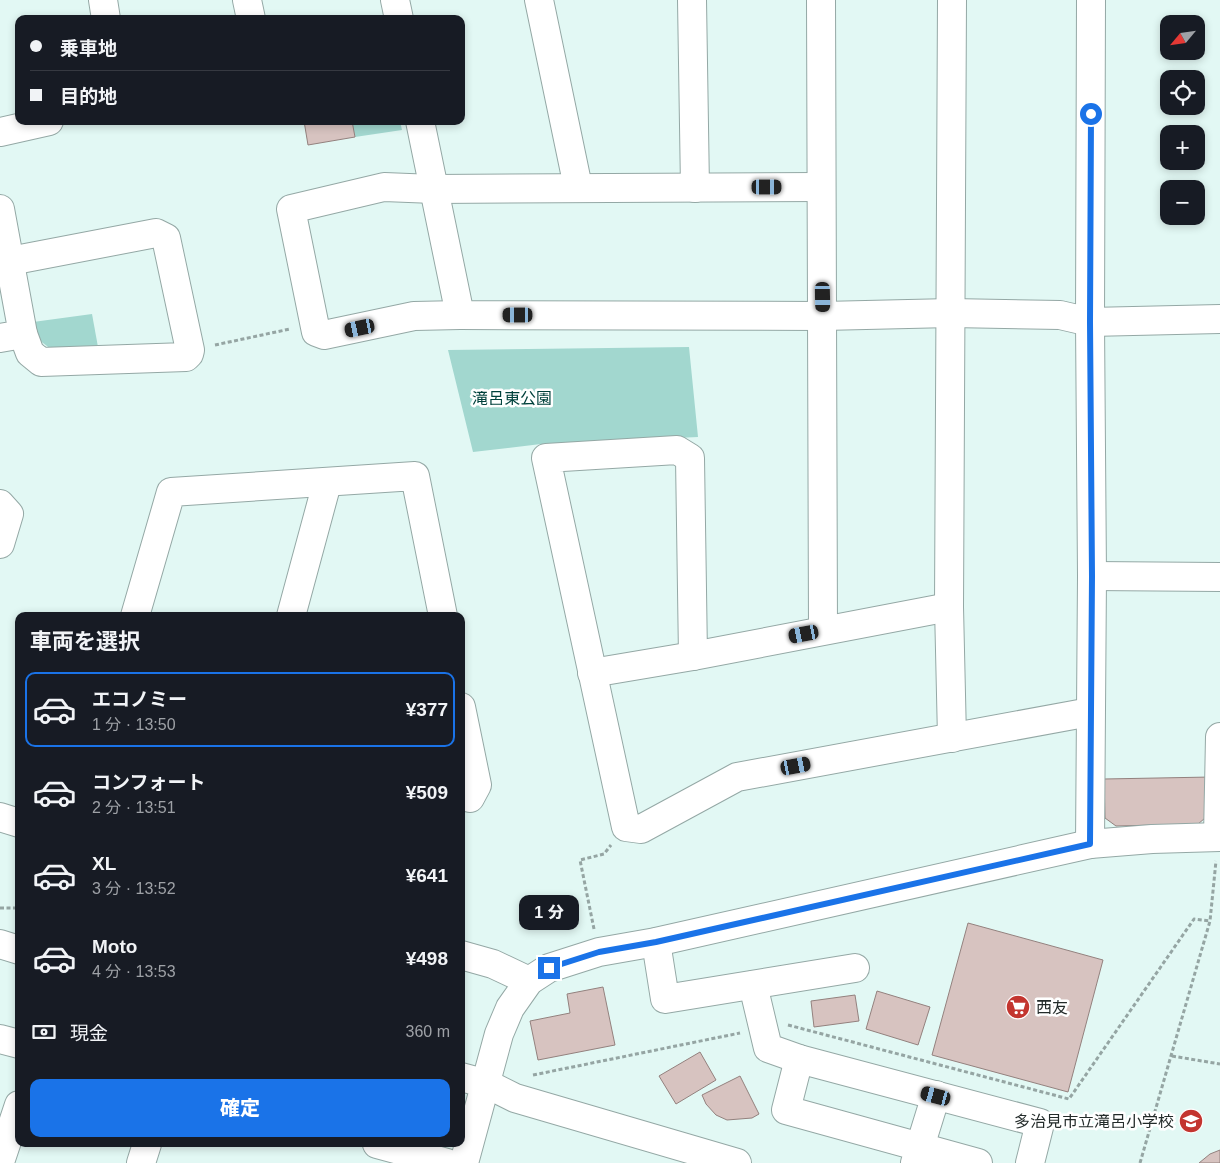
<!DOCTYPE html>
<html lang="ja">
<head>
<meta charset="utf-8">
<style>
	:root { --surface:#171b24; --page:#20242c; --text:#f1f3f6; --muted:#9ea1a6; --line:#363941; --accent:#1a73e8 }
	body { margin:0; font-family:Arial,"Noto Sans JP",sans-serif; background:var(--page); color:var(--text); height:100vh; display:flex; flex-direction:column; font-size:19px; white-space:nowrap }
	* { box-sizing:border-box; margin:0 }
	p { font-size:16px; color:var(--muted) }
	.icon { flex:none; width:28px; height:28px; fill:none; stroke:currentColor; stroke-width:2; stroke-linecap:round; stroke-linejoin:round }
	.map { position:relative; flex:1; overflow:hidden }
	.side { position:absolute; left:15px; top:612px; width:450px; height:535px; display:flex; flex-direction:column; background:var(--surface); border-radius:10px; box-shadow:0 2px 8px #0003 }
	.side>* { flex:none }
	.hud { position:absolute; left:15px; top:15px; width:450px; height:110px; border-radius:10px; box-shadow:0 2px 8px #0003; display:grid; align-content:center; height:110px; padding:0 15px; background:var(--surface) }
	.needle { width:32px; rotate:241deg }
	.controls { position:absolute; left:1160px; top:15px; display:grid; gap:10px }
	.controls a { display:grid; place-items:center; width:45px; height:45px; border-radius:10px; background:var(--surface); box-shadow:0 2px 8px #0003; font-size:25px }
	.end { position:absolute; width:22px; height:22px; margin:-11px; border:6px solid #1a73e8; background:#fff; box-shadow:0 0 0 2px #fff }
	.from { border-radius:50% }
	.bubble { position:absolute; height:35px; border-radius:10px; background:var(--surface); box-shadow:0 2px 8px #0003; font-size:16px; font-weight:800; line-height:35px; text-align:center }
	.car { position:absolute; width:15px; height:30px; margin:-15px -8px; border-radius:6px; box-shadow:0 0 4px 1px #0007; background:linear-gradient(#222 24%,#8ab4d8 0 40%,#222 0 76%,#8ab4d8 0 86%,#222 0) }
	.hud b { display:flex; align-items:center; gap:18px; height:48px; font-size:19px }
	.hud b+b { border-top:1px solid var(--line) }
	.hud i { width:12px; height:12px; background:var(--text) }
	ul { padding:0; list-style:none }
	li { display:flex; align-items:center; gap:15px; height:75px; margin:0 10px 8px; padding:0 5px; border:2px solid transparent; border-radius:10px }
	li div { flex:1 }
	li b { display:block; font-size:19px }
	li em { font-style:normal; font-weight:800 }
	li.active { border-color:var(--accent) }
	li>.icon { width:45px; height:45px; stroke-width:1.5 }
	h2 { padding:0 15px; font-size:22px; line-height:60px }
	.pay { display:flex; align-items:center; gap:12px; height:55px; padding:0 15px; font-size:19px }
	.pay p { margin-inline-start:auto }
	.button { display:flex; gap:10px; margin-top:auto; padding:10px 15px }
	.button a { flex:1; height:58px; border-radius:10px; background:var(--accent); color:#fff; font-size:20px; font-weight:800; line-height:58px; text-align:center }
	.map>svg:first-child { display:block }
</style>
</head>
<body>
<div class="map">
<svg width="1220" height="1163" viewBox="0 0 1220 1163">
	<rect width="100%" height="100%" fill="#e2f8f4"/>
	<g fill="#a2d7cf">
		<polygon points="352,121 400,121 402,130 355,137"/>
		<polygon points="92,314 98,347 52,350 38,339 33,322"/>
		<polygon points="689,347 698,437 541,444 473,452 448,350"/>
	</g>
	<g fill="#d7c3c0" stroke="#93817e">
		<polygon points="304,121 352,121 355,137 308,145"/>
		<polygon points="1211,777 1211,813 1198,824 1116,826 1105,818 1104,779"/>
		<polygon points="968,923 1103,960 1068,1092 932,1055"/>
		<polygon points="603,987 615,1045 538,1060 530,1021 570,1013 567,994"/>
		<polygon points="877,991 930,1007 918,1045 866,1029"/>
		<polygon points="855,995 859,1021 814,1027 811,1001"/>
		<polygon points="700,1052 716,1080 676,1104 659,1076"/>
		<polygon points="740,1076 759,1114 752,1118 727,1120 716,1115 706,1104 702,1095"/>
		<polygon points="1220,1150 1220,1163 1199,1163 1210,1154"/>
	</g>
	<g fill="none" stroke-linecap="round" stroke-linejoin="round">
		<g stroke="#94a8a5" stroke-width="30">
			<g id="minor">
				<polyline points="103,0 106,19"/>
				<polyline points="247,0 251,19"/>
				<polyline points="395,0 399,19"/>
				<polyline points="539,0 578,187"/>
				<polyline points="692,0 695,188"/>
				<polyline points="821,0 823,630"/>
				<polyline points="952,0 949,607 952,738"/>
				<polyline points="420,121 460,315 823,316 951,313 1060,315 1090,322 1220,319"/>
				<polyline points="0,132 49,121"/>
				<polyline points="0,209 23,334 0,338"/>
				<polyline points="10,261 156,233 166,238 190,350 189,354 186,357 41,362 30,353 23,334"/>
				<polyline points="460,315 414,316 324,335 316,332 291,209 384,187 434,189 821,187"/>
				<polyline points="0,504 9,514 0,544"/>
				<polyline points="1092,576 1220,577"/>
				<polyline points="135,616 171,492 415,476 443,616"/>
				<polyline points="291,616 327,483"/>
				<polyline points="693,656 690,458 677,450 546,458 626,827 641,829 737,777 1090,712"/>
				<polyline points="592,673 693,656 949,607"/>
				<polyline points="461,707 477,785 470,798 461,795"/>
				<polyline points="0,817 19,823"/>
				<polyline points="1218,837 1220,737"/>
				<polyline points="1090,844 1092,576 1090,322 1091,0"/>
				<polyline points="656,942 665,999 855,968"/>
				<polyline points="0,944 19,950"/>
				<polyline points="461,955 493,964 529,981"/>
				<polyline points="753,985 768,1048 799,1059 786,1110 978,1163"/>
				<polyline points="0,1039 19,1044"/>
				<polyline points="799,1059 1040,1123 1030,1163"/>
				<polyline points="461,1077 487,1084 515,1098 737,1163"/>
				<polyline points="377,1144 447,1163"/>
				<polyline points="0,1162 19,1105"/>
				<polyline points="141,1163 147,1144"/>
				<polyline points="464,1163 499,1034 510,1008 529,981 549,968 599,952 656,942 1090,844 1152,839 1220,837"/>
				<polyline points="915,1163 936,1095"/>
			</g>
		</g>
		<g stroke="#95a5a3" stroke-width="3" stroke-dasharray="4 2.5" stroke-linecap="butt">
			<polyline points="215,345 290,329"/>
			<polyline points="0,908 19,908"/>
			<polyline points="594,929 580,860 604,854 611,845"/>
			<polyline points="788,1025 1069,1099 1194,919 1210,921"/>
			<polyline points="1172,1056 1220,1064"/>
			<polyline points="533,1075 740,1033"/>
			<polyline points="1140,1163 1210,921 1216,861"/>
		</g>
		<use href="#minor" stroke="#fff" stroke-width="28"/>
	</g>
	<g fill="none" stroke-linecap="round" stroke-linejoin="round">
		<polyline stroke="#1a73e8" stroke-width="6" points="549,968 599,952 656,942 1090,844 1092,576 1090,322 1091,114"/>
	</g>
	<defs>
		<g id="supermarket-disc" transform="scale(1.25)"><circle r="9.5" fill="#c3352f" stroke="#fff"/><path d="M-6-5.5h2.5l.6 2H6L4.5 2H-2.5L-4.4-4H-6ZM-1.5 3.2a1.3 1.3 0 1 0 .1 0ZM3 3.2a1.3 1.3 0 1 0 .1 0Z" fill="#fff"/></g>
		<g id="school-disc" transform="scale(1.25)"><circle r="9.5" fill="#c3352f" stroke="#fff"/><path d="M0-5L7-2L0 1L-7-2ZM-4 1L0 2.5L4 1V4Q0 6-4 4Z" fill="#fff"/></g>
	</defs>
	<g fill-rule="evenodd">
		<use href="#supermarket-disc" x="1018" y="1007"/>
		<use href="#school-disc" x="1191" y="1121"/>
	</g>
	<g text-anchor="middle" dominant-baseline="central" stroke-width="5" stroke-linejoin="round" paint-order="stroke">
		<g font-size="16" fill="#00413c" stroke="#fff">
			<text x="512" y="398">滝呂東公園</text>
		</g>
		<g font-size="16" fill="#232b2a" stroke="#fff" text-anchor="start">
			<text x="1036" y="1007">西友</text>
			<text x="1174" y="1121" text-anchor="end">多治見市立滝呂小学校</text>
		</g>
	</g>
</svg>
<div class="controls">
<a><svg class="needle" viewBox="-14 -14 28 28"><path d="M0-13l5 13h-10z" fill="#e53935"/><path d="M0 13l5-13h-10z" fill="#9ea1a6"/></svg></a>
<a><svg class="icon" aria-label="locate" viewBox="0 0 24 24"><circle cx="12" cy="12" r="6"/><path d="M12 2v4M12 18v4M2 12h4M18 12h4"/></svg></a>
<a>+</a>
<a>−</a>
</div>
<i class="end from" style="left:1091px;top:114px"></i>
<i class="end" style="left:549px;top:968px"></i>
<div class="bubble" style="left:519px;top:895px;width:60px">1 分</div>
<i class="car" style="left:767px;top:187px;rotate:90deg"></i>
<i class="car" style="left:823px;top:297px;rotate:179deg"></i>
<i class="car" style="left:518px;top:315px;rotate:270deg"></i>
<i class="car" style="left:360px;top:328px;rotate:258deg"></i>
<i class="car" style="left:804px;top:634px;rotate:259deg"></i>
<i class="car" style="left:796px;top:766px;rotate:79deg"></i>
<i class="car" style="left:936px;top:1096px;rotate:285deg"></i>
<div class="hud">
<b><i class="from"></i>乗車地</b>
<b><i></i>目的地</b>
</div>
<section class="side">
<h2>車両を選択</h2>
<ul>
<li class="active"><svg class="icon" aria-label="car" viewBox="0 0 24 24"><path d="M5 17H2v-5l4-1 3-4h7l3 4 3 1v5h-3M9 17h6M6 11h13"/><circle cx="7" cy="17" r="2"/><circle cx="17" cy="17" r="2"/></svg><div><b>エコノミー</b><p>1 分 · 13:50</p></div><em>¥377</em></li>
<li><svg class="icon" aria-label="car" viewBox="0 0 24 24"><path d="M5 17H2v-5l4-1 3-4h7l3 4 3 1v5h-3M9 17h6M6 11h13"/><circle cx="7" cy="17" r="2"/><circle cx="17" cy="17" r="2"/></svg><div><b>コンフォート</b><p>2 分 · 13:51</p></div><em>¥509</em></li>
<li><svg class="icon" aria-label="car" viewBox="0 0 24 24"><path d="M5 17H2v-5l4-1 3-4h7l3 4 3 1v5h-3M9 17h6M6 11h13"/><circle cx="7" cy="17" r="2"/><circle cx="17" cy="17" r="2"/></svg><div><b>XL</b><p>3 分 · 13:52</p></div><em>¥641</em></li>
<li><svg class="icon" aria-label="car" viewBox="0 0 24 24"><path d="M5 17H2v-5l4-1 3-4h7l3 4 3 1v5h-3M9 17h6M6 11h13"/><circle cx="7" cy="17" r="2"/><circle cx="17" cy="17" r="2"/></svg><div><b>Moto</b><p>4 分 · 13:53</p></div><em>¥498</em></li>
</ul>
<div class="pay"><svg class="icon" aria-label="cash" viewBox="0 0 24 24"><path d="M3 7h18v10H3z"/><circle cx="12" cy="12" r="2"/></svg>現金<p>360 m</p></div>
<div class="button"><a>確定</a></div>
</section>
</div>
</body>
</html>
